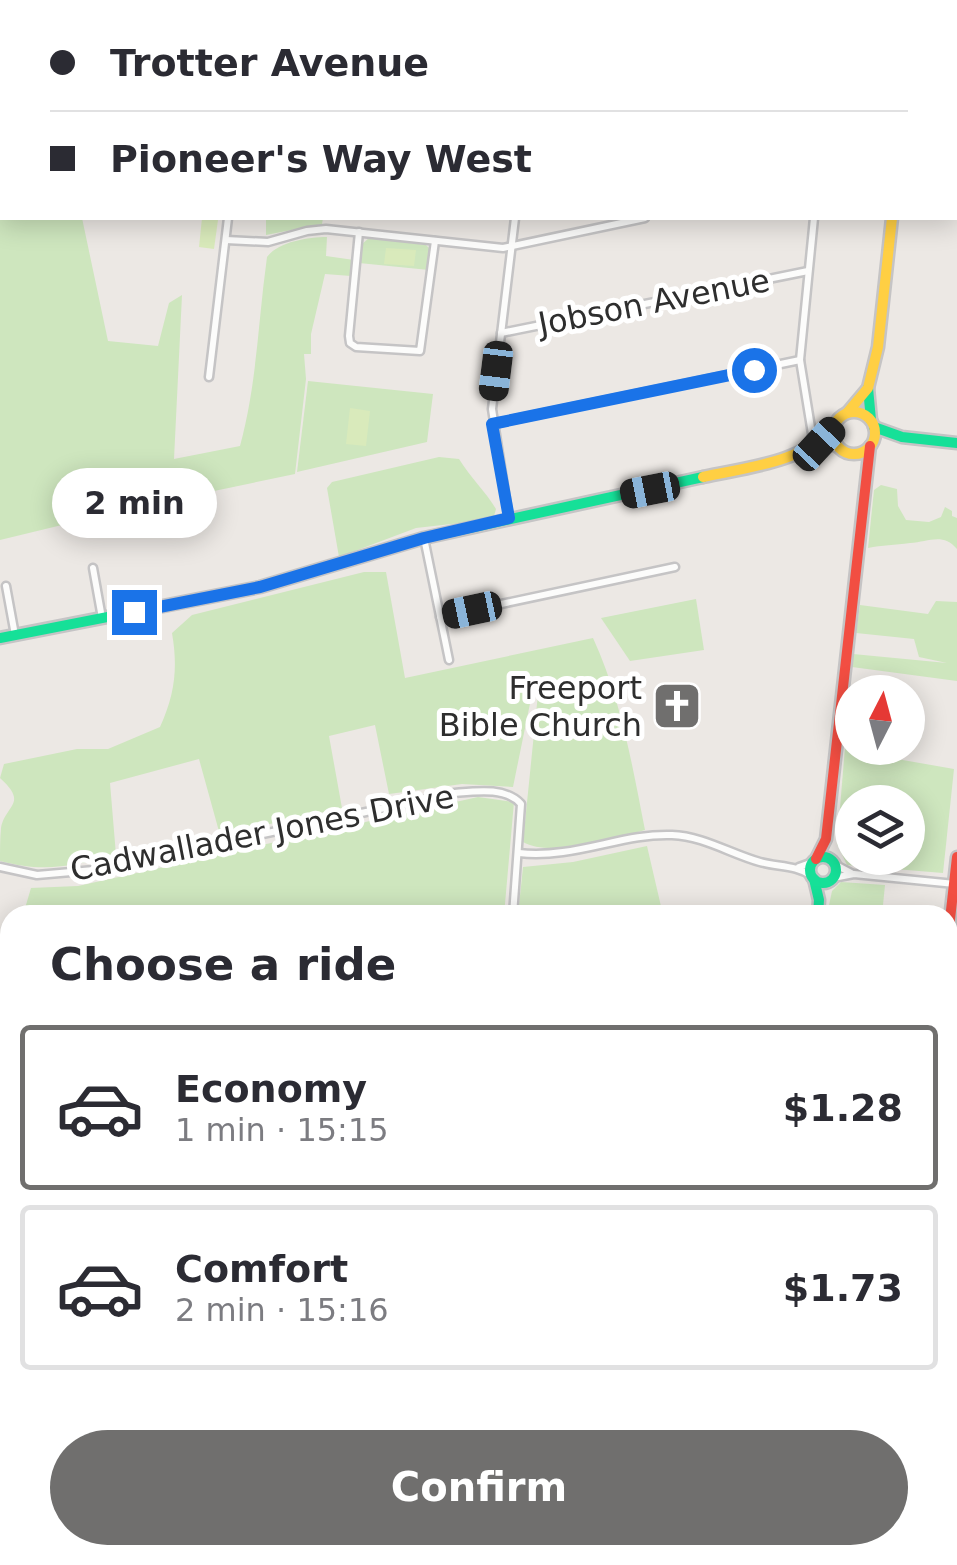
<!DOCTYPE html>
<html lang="en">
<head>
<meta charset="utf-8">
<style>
	:root { --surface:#fff; --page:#f7f7f7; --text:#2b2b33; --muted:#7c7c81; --line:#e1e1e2; --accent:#706f6e }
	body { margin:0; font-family:"DejaVu Sans",sans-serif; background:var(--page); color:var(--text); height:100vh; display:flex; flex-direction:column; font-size:38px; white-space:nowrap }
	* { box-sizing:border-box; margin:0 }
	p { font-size:32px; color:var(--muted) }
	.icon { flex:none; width:55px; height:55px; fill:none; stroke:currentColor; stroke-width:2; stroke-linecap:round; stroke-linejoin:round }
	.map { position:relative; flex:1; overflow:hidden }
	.details { position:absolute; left:0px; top:905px; width:958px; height:660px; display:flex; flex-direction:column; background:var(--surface); border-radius:30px 30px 0 0; box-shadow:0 5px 25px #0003 }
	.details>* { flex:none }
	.guide { position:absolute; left:0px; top:0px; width:958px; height:220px; box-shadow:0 5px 25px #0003; display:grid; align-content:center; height:220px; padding:0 50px; background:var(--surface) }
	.needle { width:65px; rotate:6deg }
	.controls { position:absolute; left:835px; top:675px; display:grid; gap:20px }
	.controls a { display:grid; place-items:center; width:90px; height:90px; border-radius:50%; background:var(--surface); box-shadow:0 5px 25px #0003; font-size:50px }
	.end { position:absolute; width:45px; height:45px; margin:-22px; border:12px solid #1a73e8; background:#fff; box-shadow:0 0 0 5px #fff }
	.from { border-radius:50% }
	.bubble { position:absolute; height:70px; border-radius:35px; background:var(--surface); box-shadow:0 5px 25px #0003; font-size:32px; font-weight:800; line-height:70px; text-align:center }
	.car { position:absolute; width:30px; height:60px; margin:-30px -15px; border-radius:12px; box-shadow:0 0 8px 2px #0007; background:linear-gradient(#222 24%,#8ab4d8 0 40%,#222 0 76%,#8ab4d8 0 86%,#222 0) }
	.guide b { display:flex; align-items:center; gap:35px; height:95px; font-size:38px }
	.guide b+b { border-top:2px solid var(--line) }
	.guide i { width:25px; height:25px; background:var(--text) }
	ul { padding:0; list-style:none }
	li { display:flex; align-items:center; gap:30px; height:165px; margin:0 20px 15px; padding:0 30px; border:5px solid var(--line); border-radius:10px }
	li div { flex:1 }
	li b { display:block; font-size:38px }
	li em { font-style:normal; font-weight:800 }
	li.on { border-color:var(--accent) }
	li>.icon { width:90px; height:90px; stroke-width:1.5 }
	h2 { padding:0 50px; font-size:45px; line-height:120px }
	.cta { display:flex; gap:20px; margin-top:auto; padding:20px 50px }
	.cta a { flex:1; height:115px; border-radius:60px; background:var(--accent); color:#fff; font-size:40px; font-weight:800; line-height:115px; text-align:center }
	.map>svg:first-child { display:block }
</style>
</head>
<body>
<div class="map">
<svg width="957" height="1565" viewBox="0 0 957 1565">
	<rect width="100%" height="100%" fill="#ece8e4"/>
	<g fill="#cee6be" fill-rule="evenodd">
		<path d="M0 0H351L2 2V218H82L108 341 158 346 169 303 182 295 174 459 240 446C257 384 258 321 267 257 278 242 308 237 327 237L326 256 354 260 351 276 325 274 311 334V354H304L306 379 295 474 128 509 0 540Z"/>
		<polygon points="266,218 323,218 322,224 266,235"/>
		<polygon points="369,238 426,245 431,250 429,270 359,263 361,245"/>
		<polygon points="308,381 433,394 427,442 297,472"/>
		<path d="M439 457 459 459C470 477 486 492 496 509L494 516 478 521 416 528 339 557 327 488 332 482Z"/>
		<path d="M881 485 897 489 898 506 906 520 929 522 941 517 945 507 952 511V516L957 518V549C943 532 928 542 910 543 895 545 882 545 868 548L874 490Z"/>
		<path d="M364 572H386L405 678 593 638C621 699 632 764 645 830 615 838 551 858 523 842L538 694 534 684 513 787 462 784 389 794 375 725 329 736 342 808 220 835 199 759 110 783 116 855C71 866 45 873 0 861 0 851 0 838 1 828 5 805 29 804 0 778L4 764 77 749H108L160 727C175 694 178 668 172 633L192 615Z"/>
		<polygon points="696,599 704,650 630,661 601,618"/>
		<polygon points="936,601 957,602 957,681 852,667 853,654 947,663 919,657 914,639 856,633 860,605 928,614"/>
		<path d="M848 711 852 712V748H898L897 759 954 769 943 873 847 865 837 844ZM852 802H908V858H852Z"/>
		<polygon points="478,797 514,802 504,915 23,915 31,888 78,886"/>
		<polygon points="647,846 663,915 518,915 523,867 573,862"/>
		<polygon points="841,882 885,885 882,915 827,915 832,891"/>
		<polygon points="10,963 10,1555 275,1555 264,1565 0,1565 0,968 9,967"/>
		<polygon points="948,1037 957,1037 957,1107 948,1106"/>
		<polygon points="948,1347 957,1348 957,1484 948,1476"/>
		<polygon points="949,1523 957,1529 957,1565 916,1565 924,1555 948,1555"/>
		<polygon points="352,1555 609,1555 598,1565 344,1565"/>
		<polygon points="639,1555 816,1555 813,1565 626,1565"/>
	</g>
	<g fill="#d9eabb">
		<polygon points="202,218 218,220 214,249 199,247"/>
		<polygon points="386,248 416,250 414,266 384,264"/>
		<polygon points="350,408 370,411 366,446 346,444"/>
	</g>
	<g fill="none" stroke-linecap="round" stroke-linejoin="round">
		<g stroke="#c5c4c5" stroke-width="11">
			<g id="street">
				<polyline points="779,0 780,2"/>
				<polyline points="520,2 532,0"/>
				<polyline points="955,8 957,9"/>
				<polyline points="814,218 800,360 814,446"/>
				<polyline points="359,232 349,336 350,343 356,347 420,351 435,241"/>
				<polyline points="226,240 268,242 307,231 326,229 503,248 645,218"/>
				<polyline points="501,333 808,271"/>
				<polyline points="209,377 228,218"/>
				<polyline points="492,424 800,360"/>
				<polyline points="819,444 841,449"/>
				<polyline points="509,518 492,409 515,218"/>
				<polyline points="424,538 449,660"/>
				<polyline points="93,568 102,618"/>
				<polyline points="6,586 15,635"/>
				<polyline points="440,617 675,567"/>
				<path d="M519 853C575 859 622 833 672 835 703 836 731 854 760 862 778 867 796 865 812 876"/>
				<polyline points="834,864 851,873"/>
				<path d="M0 867 37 875 94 870 455 793C477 791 506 787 521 804L513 915"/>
				<polyline points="799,867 813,862"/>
				<polyline points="833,878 854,874 955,884"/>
				<polyline points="948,1334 957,1335"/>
				<polyline points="329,1565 337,1555"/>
				<polyline points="951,1565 957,1556"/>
			</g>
		</g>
		<g stroke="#c5c4c5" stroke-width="15">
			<g id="fast">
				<polyline points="868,388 871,420"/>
				<polyline points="874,427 902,437 957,443"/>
				<polyline points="0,638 260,587 424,538 703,477"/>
				<circle cx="823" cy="870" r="13"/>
				<polyline points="814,879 819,900 818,915"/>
				<polyline points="948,1497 957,1503"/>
			</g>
		</g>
		<g stroke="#c5c4c5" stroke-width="15">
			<g id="slow">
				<polyline points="915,0 915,2"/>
				<circle cx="854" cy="433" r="21"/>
				<polyline points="847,413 868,388 878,347 892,218"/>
				<path d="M703 477C748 467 801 463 834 428"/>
				<polyline points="948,1510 957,1517"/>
			</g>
		</g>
		<g stroke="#c5c4c5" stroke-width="15">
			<g id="jam">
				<polyline points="816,859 826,839 870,446"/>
				<polyline points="948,937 957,857"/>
				<polyline points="612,1565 624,1555"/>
			</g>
		</g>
		<use href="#street" stroke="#fcfcfb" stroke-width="6"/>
		<use href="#fast" stroke="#16e098" stroke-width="10"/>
		<use href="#slow" stroke="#ffcf43" stroke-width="10"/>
		<use href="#jam" stroke="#f24e42" stroke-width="10"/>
	</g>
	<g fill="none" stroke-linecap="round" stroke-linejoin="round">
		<polyline stroke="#1a73e8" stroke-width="12" points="134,612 260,587 424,538 509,518 492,424 754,370"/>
	</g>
	<defs>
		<g id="church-square" transform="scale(2.5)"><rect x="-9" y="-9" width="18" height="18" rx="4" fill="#706f6e" stroke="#fff"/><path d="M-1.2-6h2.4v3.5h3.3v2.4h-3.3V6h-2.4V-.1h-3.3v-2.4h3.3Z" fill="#fff"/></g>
	</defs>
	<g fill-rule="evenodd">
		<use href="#church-square" x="677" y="706"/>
	</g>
	<g text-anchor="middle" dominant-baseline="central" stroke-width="10" stroke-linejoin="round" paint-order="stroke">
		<g font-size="32" fill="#2e2e2e" stroke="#fff">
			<text transform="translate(654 302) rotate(-11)">Jobson Avenue</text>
			<text transform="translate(262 833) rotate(-11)">Cadwallader Jones Drive</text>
		</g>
		<g font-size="32" fill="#2e2e2e" stroke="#fff" text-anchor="end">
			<text x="642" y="688">Freeport<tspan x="642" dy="37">Bible Church</tspan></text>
		</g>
	</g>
</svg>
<div class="controls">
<a><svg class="needle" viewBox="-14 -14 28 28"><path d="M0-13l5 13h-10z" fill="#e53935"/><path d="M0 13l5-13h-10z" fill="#7c7c81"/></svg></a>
<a><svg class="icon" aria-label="layers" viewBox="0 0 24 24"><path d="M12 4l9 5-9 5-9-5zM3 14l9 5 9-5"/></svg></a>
</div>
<i class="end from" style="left:754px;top:370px"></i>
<i class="end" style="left:134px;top:612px"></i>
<div class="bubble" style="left:52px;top:468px;width:165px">2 min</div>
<i class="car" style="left:496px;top:371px;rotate:187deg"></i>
<i class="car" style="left:819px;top:444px;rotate:43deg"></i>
<i class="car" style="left:650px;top:490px;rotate:259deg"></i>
<i class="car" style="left:472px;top:610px;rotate:258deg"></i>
<div class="guide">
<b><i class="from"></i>Trotter Avenue</b>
<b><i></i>Pioneer's Way West</b>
</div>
<section class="details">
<h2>Choose a ride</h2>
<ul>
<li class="on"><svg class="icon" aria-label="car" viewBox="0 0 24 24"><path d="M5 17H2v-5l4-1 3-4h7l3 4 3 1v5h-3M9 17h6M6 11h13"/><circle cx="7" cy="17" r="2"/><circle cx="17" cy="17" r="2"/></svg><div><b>Economy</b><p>1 min · 15:15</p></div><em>$1.28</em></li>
<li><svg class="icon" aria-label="car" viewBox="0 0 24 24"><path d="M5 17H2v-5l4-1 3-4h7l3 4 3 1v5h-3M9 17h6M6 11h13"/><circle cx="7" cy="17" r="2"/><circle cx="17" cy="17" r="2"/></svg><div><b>Comfort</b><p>2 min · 15:16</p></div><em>$1.73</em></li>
</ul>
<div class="cta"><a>Confirm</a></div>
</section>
</div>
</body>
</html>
